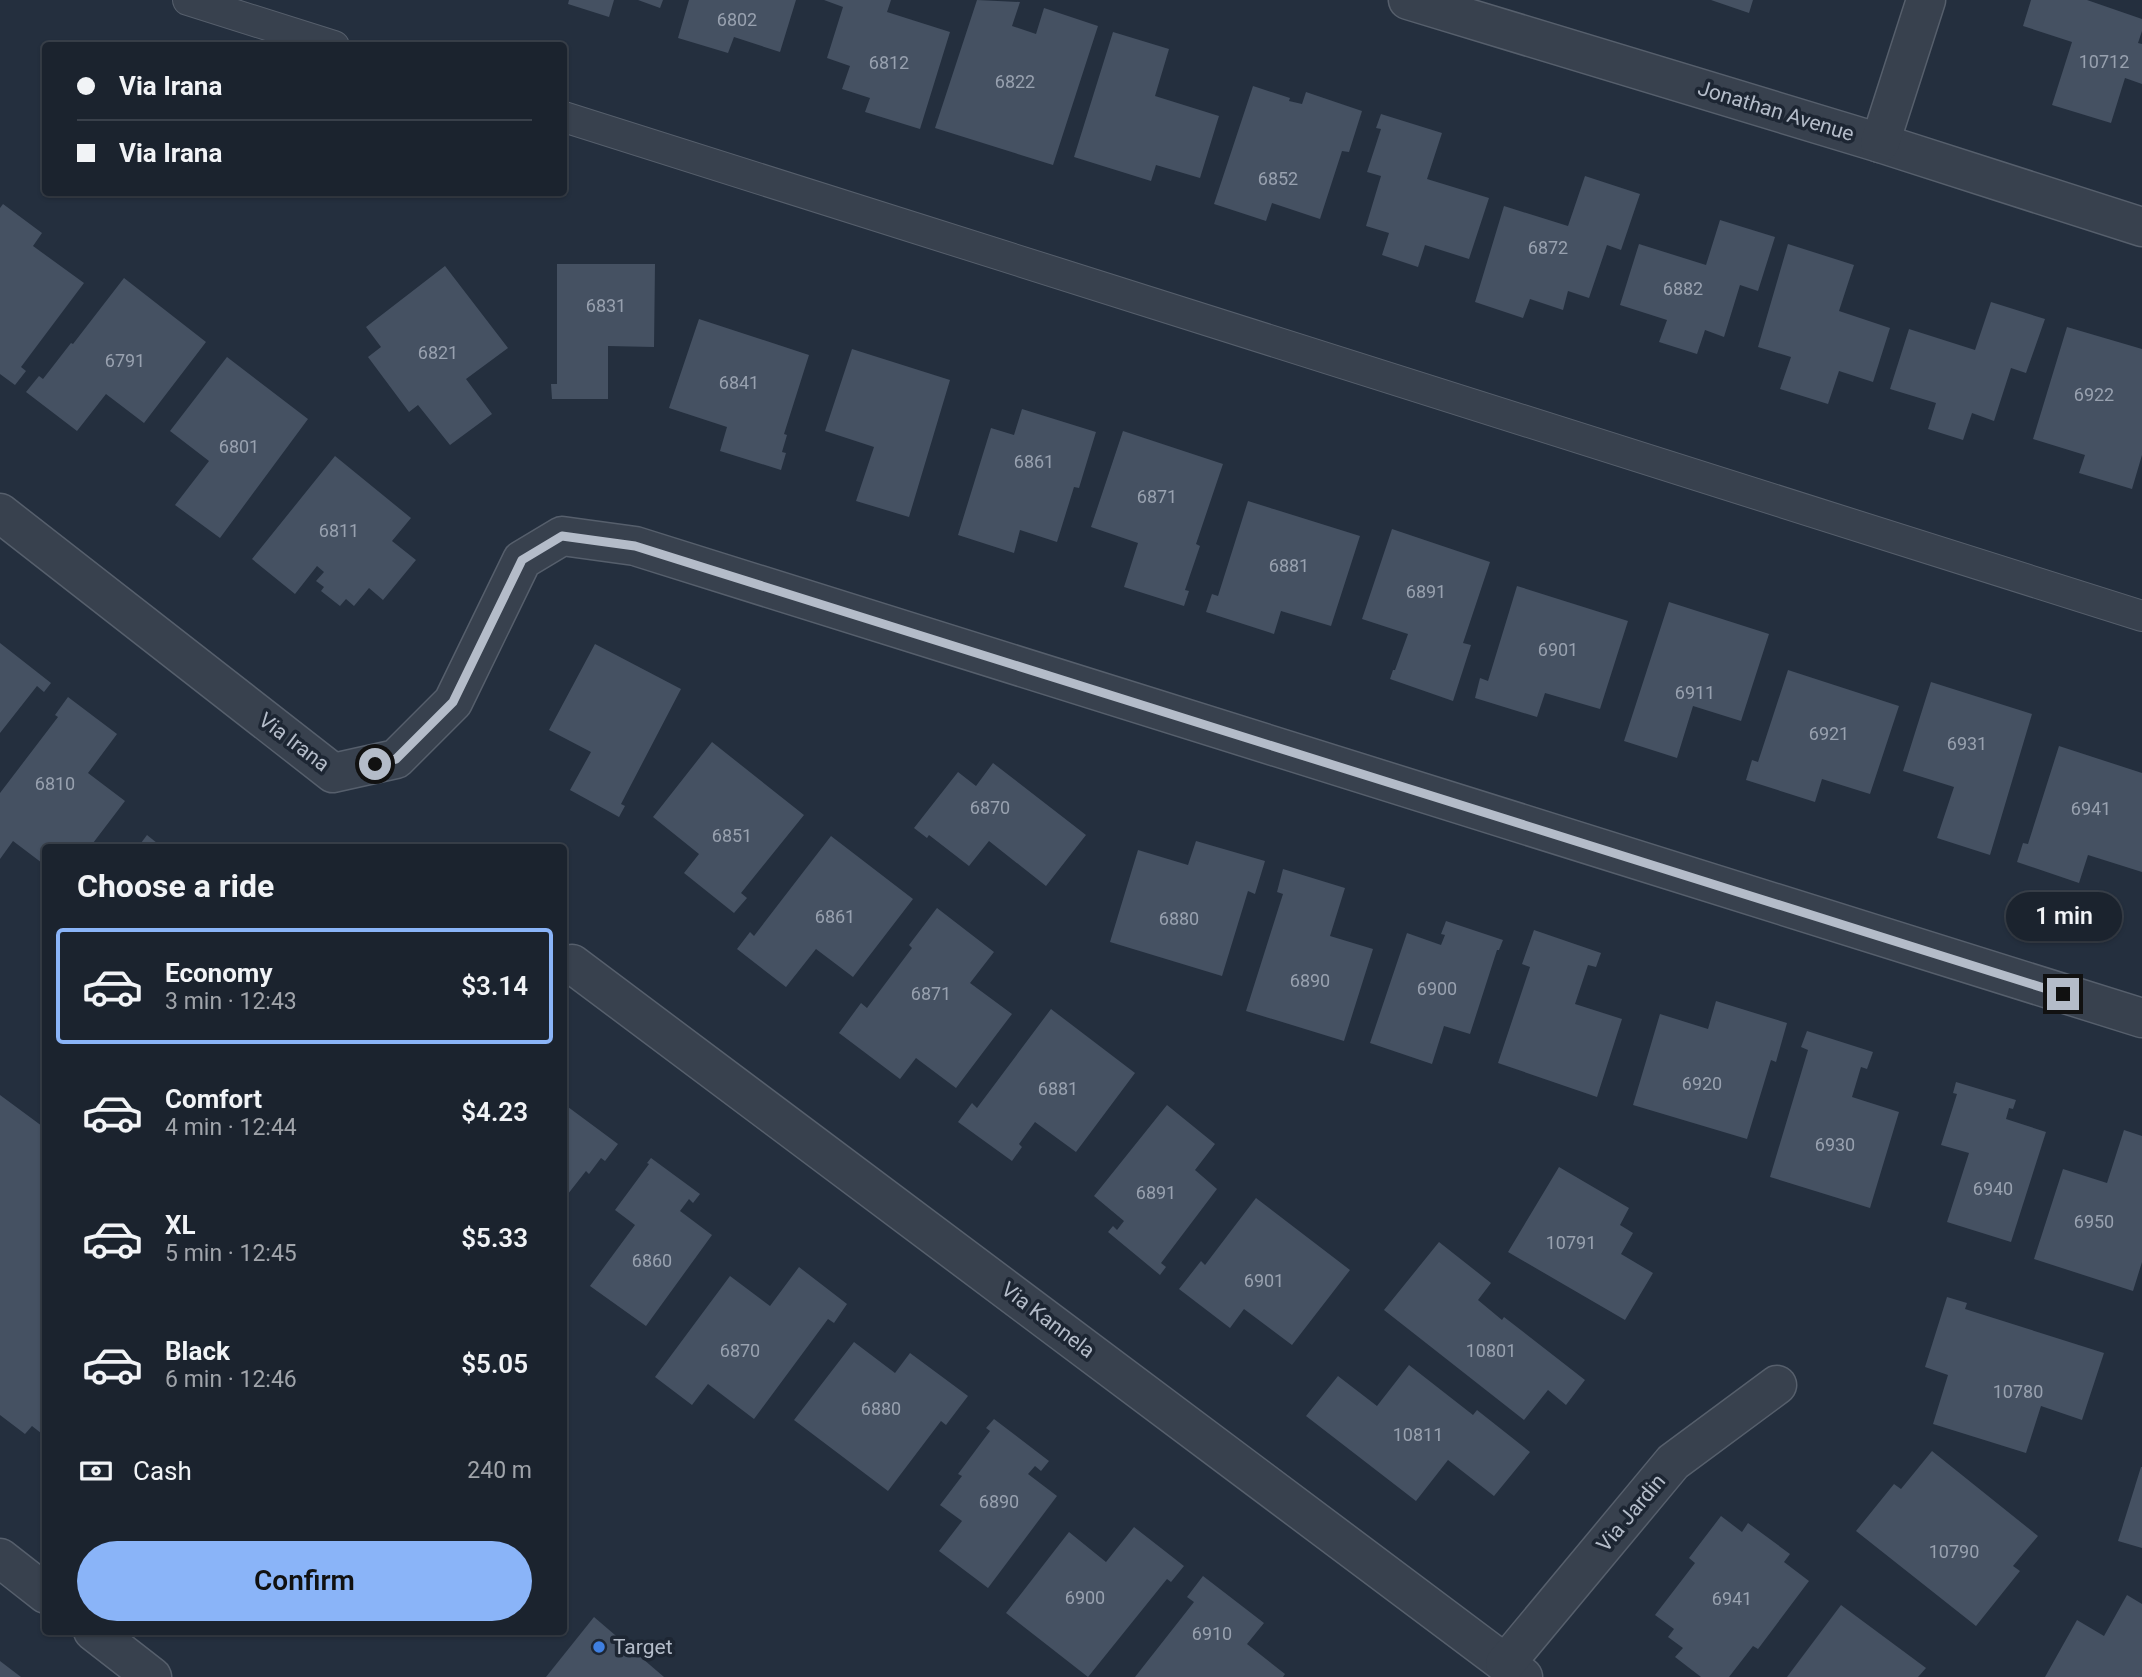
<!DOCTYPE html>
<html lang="en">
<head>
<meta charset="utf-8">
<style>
	:root { --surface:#1b232e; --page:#282f3a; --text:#f1f3f6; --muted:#a0a4aa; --line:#39404a; --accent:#8ab4f8 }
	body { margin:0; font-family:Roboto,sans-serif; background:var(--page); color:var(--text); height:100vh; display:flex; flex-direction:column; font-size:26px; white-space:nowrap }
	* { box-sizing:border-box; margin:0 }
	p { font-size:23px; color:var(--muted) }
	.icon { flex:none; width:38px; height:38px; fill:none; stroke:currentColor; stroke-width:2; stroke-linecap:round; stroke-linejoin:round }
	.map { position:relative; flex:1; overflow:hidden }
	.drawer { position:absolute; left:42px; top:844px; width:525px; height:791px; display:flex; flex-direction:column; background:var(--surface); border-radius:7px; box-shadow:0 2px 5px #0004,0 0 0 2px var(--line) }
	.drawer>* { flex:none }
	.top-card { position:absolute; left:42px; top:42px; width:525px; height:154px; border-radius:7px; box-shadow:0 2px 5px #0004,0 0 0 2px var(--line); display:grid; align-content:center; height:154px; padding:0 35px; background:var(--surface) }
	.end { position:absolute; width:32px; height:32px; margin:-16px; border:9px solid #b4bcc9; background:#111; box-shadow:0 0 0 4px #111 }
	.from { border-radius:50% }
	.bubble { position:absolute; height:49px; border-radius:24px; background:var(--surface); box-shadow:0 2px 5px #0004,0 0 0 2px var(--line); font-size:23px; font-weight:600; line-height:49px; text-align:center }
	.top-card b { display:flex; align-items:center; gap:24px; height:66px; font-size:26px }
	.top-card b+b { border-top:2px solid var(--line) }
	.top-card i { width:18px; height:18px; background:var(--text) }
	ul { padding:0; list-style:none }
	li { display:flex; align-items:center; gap:21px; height:116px; margin:0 14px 10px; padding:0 21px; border:4px solid transparent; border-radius:7px }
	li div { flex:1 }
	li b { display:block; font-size:26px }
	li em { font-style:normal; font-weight:600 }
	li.active { border-color:var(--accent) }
	li>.icon { width:63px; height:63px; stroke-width:1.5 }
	h2 { padding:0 35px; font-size:32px; line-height:84px }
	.pay { display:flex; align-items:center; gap:18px; height:77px; padding:0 35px; font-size:26px }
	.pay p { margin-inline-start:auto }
	.primary-button { display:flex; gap:14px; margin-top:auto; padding:14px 35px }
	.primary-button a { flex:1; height:80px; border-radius:42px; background:var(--accent); color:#111; font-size:28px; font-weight:600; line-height:80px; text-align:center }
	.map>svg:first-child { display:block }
</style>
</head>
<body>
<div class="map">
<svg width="2142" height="1677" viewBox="0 0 2142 1677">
	<rect width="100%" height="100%" fill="#242f3e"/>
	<g fill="#455162">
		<polygon points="569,0 614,0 609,17 568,4"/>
		<polygon points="638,0 663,0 660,8"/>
		<polygon points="689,0 796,0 780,52 734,37 728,53 678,38"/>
		<polygon points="824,0 891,0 887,12 950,32 920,129 865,112 870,98 842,89 850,66 827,58 843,7"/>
		<polygon points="977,0 1020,2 1012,26 1036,34 1044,8 1098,26 1053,165 935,128"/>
		<polygon points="1711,0 1753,0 1749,13"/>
		<polygon points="2031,0 2087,0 2142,19 2142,31 2138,43 2142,44 2142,84 2125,78 2111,123 2052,105 2072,42 2023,26"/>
		<polygon points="1113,32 1169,49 1155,96 1219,116 1200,178 1156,165 1151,181 1074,157"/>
		<polygon points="1253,86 1290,98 1289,101 1302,104 1306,92 1362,111 1349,152 1342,151 1320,219 1272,203 1266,221 1214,204"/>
		<polygon points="1381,114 1442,133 1427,179 1489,198 1469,259 1425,245 1418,267 1382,255 1389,233 1366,226 1381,176 1367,172 1381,129 1376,128"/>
		<polygon points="1585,176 1640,194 1621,250 1607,245 1589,298 1568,291 1563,310 1530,299 1523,318 1475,302 1504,206 1568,226"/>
		<polygon points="3,204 42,233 33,246 84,283 21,367 26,371 15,385 0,374 0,208"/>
		<polygon points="1720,220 1775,237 1758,291 1740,285 1724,337 1705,330 1697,354 1659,342 1667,320 1620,305 1639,244 1706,265"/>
		<polygon points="1788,244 1854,265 1839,311 1890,328 1873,382 1839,371 1828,404 1780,389 1791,357 1758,347"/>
		<polygon points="557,264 655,264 654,347 608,346 608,399 552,399 551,384 557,384"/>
		<polygon points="445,266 508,348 466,379 492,414 450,445 418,405 409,412 368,357 381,347 366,327"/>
		<polygon points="124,278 206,342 144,423 106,394 77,431 26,392 39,376 43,379 71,343 73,344"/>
		<polygon points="1991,302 2045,319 2026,373 2011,368 1994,421 1972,413 1963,440 1928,429 1936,403 1890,389 1909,329 1975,350"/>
		<polygon points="699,319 809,355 784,434 787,435 782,452 786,453 781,470 720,451 727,427 669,408"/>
		<polygon points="2067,327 2142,349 2142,455 2132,489 2079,473 2085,455 2033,439"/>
		<polygon points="852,349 950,380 909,517 856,501 874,447 825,431"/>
		<polygon points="227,357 308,419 220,538 175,505 209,461 170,431"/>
		<polygon points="1022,409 1096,432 1079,488 1074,487 1057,542 1020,530 1014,553 958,535 991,428 1014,435"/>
		<polygon points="1123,431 1223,464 1196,544 1200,546 1185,590 1189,591 1184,606 1124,587 1138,543 1091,527"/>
		<polygon points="335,456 411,518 392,541 416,560 383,600 369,588 354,606 346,599 340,606 321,591 324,587 316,581 324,572 317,566 295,594 252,559"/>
		<polygon points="1248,501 1360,536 1331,626 1281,611 1274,634 1206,612 1212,594 1218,596"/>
		<polygon points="1392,529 1490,562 1463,643 1471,645 1453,701 1390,679 1393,670 1395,670 1408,634 1362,619"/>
		<polygon points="1517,586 1628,621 1600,709 1545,693 1537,717 1475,698 1480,678 1488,681"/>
		<polygon points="1669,602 1769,634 1741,721 1693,706 1677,758 1624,741"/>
		<polygon points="0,643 51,683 44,692 37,686 0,733"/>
		<polygon points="595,644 681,689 621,804 625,806 619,817 570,790 591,752 549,730"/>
		<polygon points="1788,670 1899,706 1870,794 1822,779 1815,802 1746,780 1752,760 1758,762"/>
		<polygon points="1931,682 2032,714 1990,855 1937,838 1954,787 1903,771"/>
		<polygon points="68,697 117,734 88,773 125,801 90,847 46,847 46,866 13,841 0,859 0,793 58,717 55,715"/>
		<polygon points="712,742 804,815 741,893 747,898 734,913 684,873 699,854 653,817"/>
		<polygon points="2059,746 2142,773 2142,872 2088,855 2079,883 2017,862 2023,843 2028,844"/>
		<polygon points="993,763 1086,835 1046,886 989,841 969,866 929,835 927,838 914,828 958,772 976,786"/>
		<polygon points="147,835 162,847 138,847"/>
		<polygon points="831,836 913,899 853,977 816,949 786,987 737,949 750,932 754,936"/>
		<polygon points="1196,841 1265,861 1255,894 1248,891 1222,976 1110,942 1138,850 1188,865"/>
		<polygon points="1283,869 1345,888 1330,936 1373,949 1344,1041 1246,1011 1283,894 1277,892"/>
		<polygon points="937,908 994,952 970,983 1012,1014 956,1088 916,1058 900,1079 839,1033 861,1003 867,1008 912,948 909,945"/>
		<polygon points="1446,921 1503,940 1499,950 1497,950 1470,1034 1444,1026 1432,1064 1370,1043 1407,933 1441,945 1445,935 1441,934"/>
		<polygon points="1534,930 1601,953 1596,967 1588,965 1575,1004 1622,1019 1597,1097 1498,1063 1530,967 1522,964"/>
		<polygon points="1716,1001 1787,1023 1776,1062 1771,1060 1747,1139 1633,1105 1660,1014 1708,1029"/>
		<polygon points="1051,1009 1135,1073 1076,1152 1035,1122 1019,1144 1022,1147 1012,1161 958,1122 972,1103 977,1108"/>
		<polygon points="1807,1031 1873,1052 1867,1069 1861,1067 1852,1097 1899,1112 1870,1208 1770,1177 1808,1050 1801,1047"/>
		<polygon points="1956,1082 2016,1100 2013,1109 2009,1108 2006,1119 2046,1132 2011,1242 1947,1222 1969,1153 1941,1145 1957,1094 1953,1093"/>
		<polygon points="0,1095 46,1129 46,1437 32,1426 25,1434 0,1415"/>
		<polygon points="564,1104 618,1144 605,1161 601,1158 589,1174 586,1171 564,1199"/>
		<polygon points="1167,1105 1215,1144 1195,1170 1217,1189 1161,1263 1166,1267 1160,1275 1108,1232 1113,1226 1117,1230 1124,1221 1094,1196"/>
		<polygon points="2124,1130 2142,1136 2142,1262 2133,1291 2034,1259 2063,1169 2107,1183"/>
		<polygon points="651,1158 700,1194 693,1203 689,1199 680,1211 712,1235 646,1326 590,1286 635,1225 615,1210 649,1164 647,1163"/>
		<polygon points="1559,1167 1629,1208 1620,1225 1633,1233 1621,1254 1653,1273 1625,1320 1508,1252"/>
		<polygon points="1256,1198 1350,1270 1292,1345 1244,1309 1230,1328 1179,1289 1201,1261 1205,1265"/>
		<polygon points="1439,1242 1491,1283 1478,1300 1502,1320 1504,1317 1585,1380 1566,1405 1548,1390 1524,1420 1384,1310"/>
		<polygon points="799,1267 847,1304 834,1323 828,1319 754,1419 708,1384 692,1405 655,1377 730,1276 770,1306"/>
		<polygon points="1947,1297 1967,1303 1965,1309 2104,1353 2082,1420 2041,1406 2026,1453 1933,1424 1948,1375 1925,1367"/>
		<polygon points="854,1342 895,1373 910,1353 968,1396 946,1425 941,1421 888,1491 794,1420"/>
		<polygon points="1409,1365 1473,1415 1477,1410 1530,1452 1494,1496 1448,1460 1416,1501 1306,1416 1338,1376 1377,1406"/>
		<polygon points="994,1419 1049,1461 1041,1471 1035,1466 1028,1474 1057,1496 988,1588 939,1551 962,1521 940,1505 962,1476 958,1474 990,1431 986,1428"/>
		<polygon points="1932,1451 2038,1536 2013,1566 2020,1571 1976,1626 1856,1531 1894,1484 1901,1489"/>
		<polygon points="2141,1467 2142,1467 2142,1548 2118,1541"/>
		<polygon points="1721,1516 1742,1532 1748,1523 1790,1554 1784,1562 1809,1581 1758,1649 1753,1646 1729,1677 1701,1677 1675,1657 1683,1648 1668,1637 1674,1629 1655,1615 1695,1563 1689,1558"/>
		<polygon points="1134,1527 1184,1566 1171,1582 1167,1579 1088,1677 1006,1613 1069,1532 1106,1562"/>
		<polygon points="1203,1576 1264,1623 1247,1644 1285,1674 1283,1677 1135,1677 1194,1602 1187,1597"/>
		<polygon points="2127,1595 2142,1604 2142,1677 2045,1677 2077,1620 2104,1636"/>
		<polygon points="1841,1605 1926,1668 1918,1677 1787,1677"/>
		<polygon points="594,1617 664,1677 546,1677"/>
		<polygon points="0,1661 21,1677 0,1677"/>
	</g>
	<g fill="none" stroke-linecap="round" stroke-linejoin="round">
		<g stroke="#565f6c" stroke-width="32">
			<g id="service">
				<polyline points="188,0 334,46"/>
				<polyline points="564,117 2142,616"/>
			</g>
		</g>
		<g stroke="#565f6c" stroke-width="41">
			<g id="minor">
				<polyline points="1408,0 1880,143 2142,227"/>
				<polyline points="1880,143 1926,0"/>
				<polyline points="0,513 333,773 396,759 453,702 522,560 562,536 635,546 2142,1018"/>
				<polyline points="572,964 1523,1677"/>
				<polyline points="0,1558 46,1594"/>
				<polyline points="93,1631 152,1677"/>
				<polyline points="1505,1664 1673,1462 1777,1385"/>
			</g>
		</g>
		<use href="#service" stroke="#38414e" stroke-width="30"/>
		<use href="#minor" stroke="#38414e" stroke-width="38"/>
	</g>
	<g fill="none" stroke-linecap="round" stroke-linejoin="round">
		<polyline stroke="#b4bcc9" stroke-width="9" points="375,764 396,759 453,702 522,560 562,536 635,546 2063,994"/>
	</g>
	<circle fill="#3f7fe0" stroke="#1d2633" stroke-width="2.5" cx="599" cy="1647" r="7"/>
	<g text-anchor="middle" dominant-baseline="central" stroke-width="7" stroke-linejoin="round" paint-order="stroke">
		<g font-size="18" fill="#98a1af">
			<text x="737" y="19">6802</text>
			<text x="2104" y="61">10712</text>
			<text x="889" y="62">6812</text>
			<text x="1015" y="81">6822</text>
			<text x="1278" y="178">6852</text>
			<text x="1548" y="247">6872</text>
			<text x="1683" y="288">6882</text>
			<text x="606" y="305">6831</text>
			<text x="438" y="352">6821</text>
			<text x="125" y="360">6791</text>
			<text x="739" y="382">6841</text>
			<text x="2094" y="394">6922</text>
			<text x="239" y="446">6801</text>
			<text x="1034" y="461">6861</text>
			<text x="1157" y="496">6871</text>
			<text x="339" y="530">6811</text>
			<text x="1289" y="565">6881</text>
			<text x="1426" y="591">6891</text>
			<text x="1558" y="649">6901</text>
			<text x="1695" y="692">6911</text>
			<text x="1829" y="733">6921</text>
			<text x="1967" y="743">6931</text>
			<text x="55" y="783">6810</text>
			<text x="990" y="807">6870</text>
			<text x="2091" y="808">6941</text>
			<text x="732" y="835">6851</text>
			<text x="835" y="916">6861</text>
			<text x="1179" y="918">6880</text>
			<text x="1310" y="980">6890</text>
			<text x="1437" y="988">6900</text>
			<text x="931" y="993">6871</text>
			<text x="1702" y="1083">6920</text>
			<text x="1058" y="1088">6881</text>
			<text x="1835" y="1144">6930</text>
			<text x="1993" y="1188">6940</text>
			<text x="1156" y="1192">6891</text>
			<text x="2094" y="1221">6950</text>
			<text x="1571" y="1242">10791</text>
			<text x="652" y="1260">6860</text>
			<text x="1264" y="1280">6901</text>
			<text x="740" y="1350">6870</text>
			<text x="1491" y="1350">10801</text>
			<text x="2018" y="1391">10780</text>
			<text x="881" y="1408">6880</text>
			<text x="1418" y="1434">10811</text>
			<text x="999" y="1501">6890</text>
			<text x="1954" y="1551">10790</text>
			<text x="1085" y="1597">6900</text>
			<text x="1732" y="1598">6941</text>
			<text x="1212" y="1633">6910</text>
		</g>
		<g font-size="21" fill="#b4bcc9" stroke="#1d2633">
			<text transform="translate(1776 111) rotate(17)">Jonathan Avenue</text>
			<text transform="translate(294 742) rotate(37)">Via Irana</text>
			<text transform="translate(1048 1320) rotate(37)">Via Kannela</text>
			<text transform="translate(1631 1513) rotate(-50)">Via Jardin</text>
		</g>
		<g font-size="21" fill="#b4bcc9" stroke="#1d2633" text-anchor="start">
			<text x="613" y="1647">Target</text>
		</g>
	</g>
</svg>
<i class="end from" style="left:375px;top:764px"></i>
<i class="end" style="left:2063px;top:994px"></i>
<div class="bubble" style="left:2006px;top:892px;width:116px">1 min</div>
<div class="top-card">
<b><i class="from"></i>Via Irana</b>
<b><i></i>Via Irana</b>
</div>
<section class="drawer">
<h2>Choose a ride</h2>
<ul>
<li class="active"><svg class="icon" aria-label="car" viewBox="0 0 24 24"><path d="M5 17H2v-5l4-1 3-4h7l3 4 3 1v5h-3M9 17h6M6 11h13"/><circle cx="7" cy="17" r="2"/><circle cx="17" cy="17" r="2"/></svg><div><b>Economy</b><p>3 min · 12:43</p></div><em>$3.14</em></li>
<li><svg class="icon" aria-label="car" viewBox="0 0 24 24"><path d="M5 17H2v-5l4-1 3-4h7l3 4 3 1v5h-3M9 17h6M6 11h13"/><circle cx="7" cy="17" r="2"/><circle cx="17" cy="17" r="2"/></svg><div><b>Comfort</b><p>4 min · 12:44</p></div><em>$4.23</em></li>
<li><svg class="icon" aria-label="car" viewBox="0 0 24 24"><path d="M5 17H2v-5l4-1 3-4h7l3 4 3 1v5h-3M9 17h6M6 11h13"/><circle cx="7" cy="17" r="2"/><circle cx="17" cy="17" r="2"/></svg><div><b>XL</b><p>5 min · 12:45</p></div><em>$5.33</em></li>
<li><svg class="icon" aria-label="car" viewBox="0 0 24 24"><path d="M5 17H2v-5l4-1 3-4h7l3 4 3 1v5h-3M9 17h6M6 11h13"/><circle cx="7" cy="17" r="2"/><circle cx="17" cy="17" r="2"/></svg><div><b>Black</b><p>6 min · 12:46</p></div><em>$5.05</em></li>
</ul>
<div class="pay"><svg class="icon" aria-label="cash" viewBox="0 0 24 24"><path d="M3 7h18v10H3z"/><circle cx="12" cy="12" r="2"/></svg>Cash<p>240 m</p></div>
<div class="primary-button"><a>Confirm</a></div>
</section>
</div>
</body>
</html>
